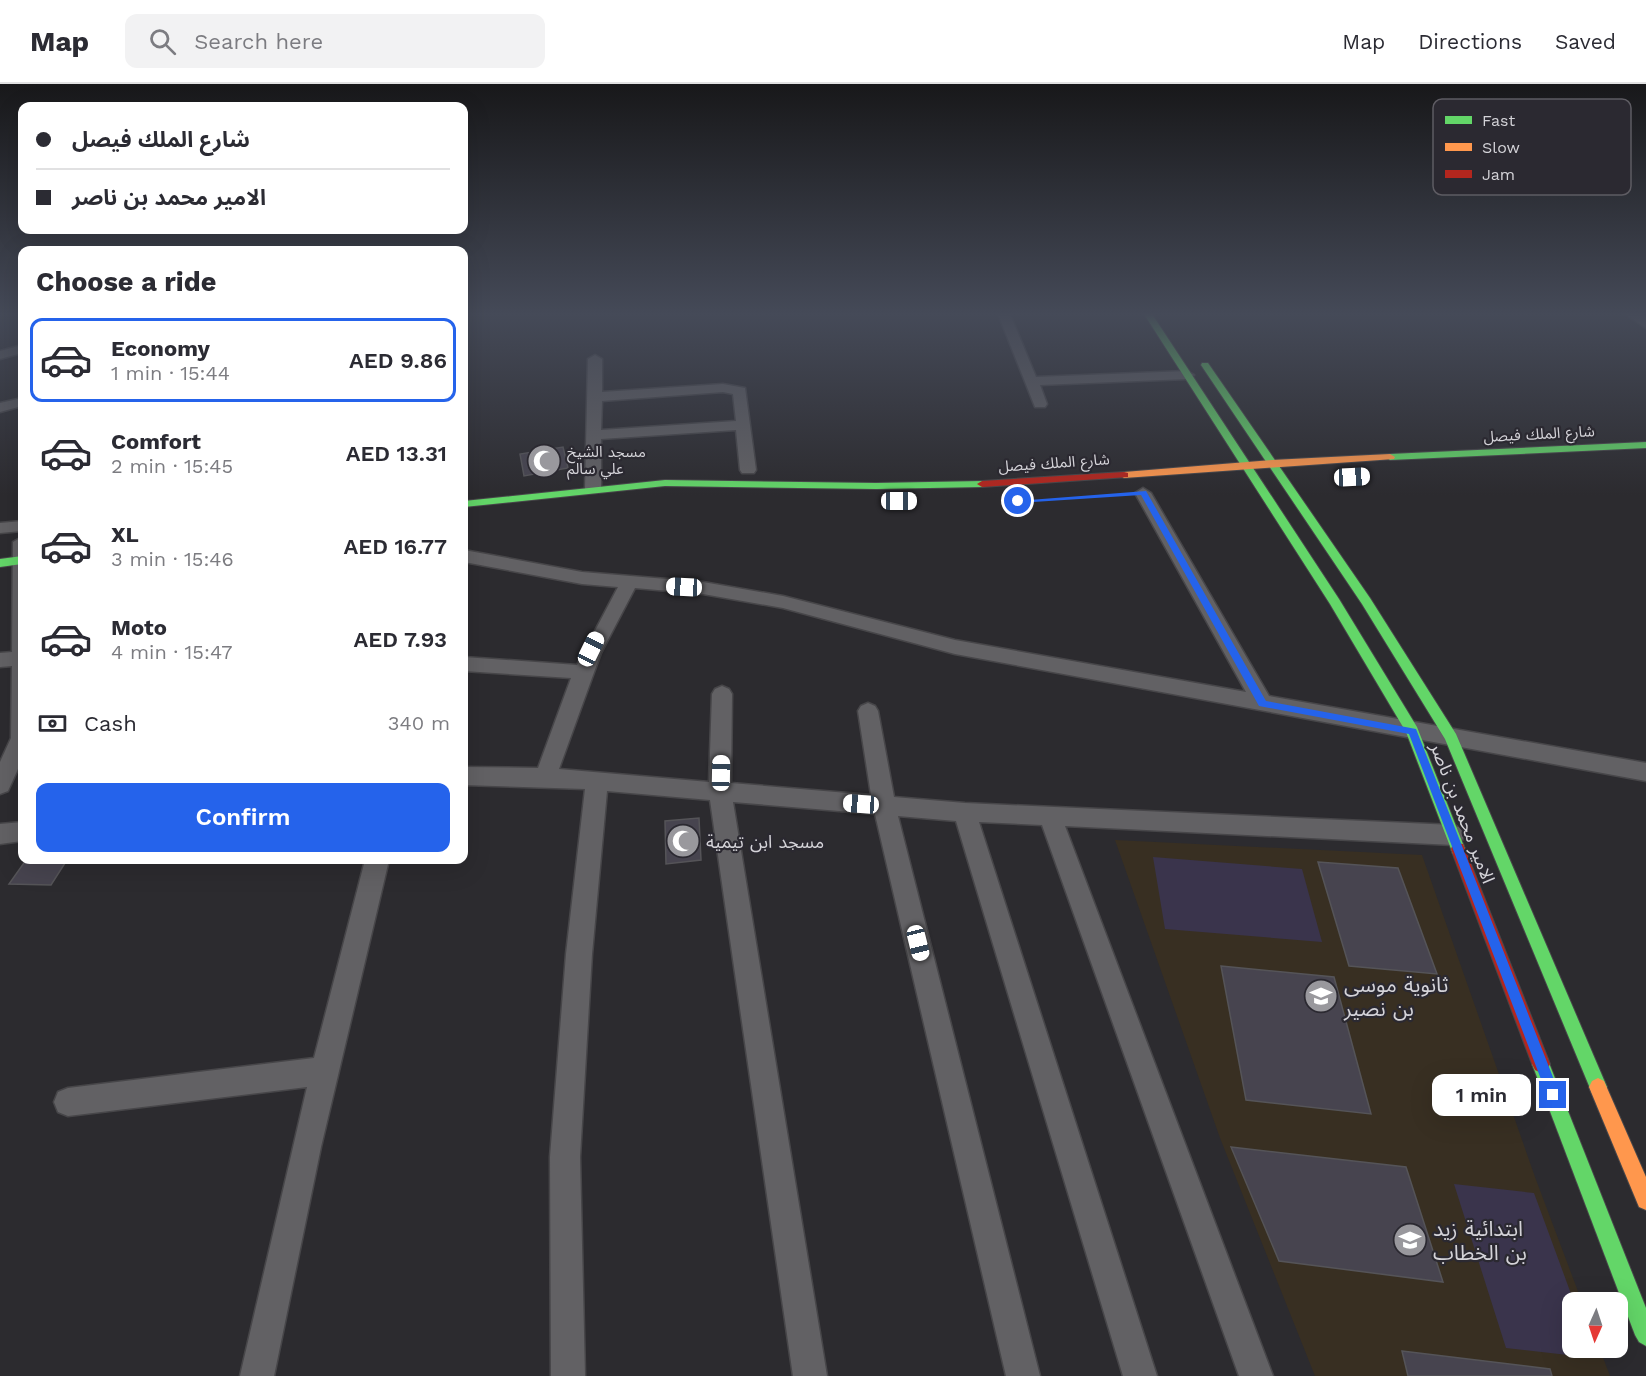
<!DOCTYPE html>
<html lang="en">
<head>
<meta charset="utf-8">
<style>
	:root { --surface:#fff; --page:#f2f2f3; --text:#2b2b33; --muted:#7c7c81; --line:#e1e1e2; --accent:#2563eb }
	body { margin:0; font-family:"Work Sans","Noto Sans Arabic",sans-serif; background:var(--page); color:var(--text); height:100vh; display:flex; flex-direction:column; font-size:22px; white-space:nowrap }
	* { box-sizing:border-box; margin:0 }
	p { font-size:20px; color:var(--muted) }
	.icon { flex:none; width:33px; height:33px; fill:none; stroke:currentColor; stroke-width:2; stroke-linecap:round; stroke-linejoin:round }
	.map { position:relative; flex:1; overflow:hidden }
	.details { position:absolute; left:18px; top:162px; width:450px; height:618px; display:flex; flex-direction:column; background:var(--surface); border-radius:12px; box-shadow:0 6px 24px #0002 }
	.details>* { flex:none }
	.guide { position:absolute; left:18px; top:18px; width:450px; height:132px; border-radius:12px; box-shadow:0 6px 24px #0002; display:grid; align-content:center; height:132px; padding:0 18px; background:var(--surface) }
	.needle { width:39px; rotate:183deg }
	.controls { position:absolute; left:1562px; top:1208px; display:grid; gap:12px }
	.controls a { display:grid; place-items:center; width:66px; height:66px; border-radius:12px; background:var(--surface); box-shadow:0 6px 24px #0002; font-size:30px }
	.end { position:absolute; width:27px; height:27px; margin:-14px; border:8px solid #2563eb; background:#fff; box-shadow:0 0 0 3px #fff }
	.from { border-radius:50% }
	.bubble { position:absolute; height:42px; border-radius:12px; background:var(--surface); box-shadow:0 6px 24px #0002; font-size:20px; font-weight:600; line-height:42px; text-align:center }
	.car { position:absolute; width:18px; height:36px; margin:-18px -9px; border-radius:8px; box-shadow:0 0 4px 2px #0007; background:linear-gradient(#fff 24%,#345 0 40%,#fff 0 76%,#345 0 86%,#fff 0) }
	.guide b { display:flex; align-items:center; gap:21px; height:57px; font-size:22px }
	.guide b+b { border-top:2px solid var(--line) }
	.guide i { width:15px; height:15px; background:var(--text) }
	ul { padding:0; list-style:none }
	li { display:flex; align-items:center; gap:18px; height:84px; margin:0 12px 9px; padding:0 6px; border:3px solid transparent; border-radius:12px }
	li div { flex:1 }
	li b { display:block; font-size:22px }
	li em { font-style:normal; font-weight:600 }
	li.on { border-color:var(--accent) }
	li>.icon { width:54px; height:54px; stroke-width:1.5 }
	h2 { padding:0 18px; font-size:27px; line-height:72px }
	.pay { display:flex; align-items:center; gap:15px; height:66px; padding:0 18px; font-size:22px }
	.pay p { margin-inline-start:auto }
	.button { display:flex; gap:12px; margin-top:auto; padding:12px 18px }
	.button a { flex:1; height:69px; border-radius:12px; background:var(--accent); color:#fff; font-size:24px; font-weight:600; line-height:69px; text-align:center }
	header { display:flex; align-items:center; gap:36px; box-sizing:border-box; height:84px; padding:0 30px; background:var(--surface); border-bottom:2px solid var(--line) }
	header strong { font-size:28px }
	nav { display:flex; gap:33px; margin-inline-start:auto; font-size:21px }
	.search { width:420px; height:54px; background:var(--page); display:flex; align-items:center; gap:15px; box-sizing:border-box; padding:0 21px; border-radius:12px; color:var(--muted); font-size:22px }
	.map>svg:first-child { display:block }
</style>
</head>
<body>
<header>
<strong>Map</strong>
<div class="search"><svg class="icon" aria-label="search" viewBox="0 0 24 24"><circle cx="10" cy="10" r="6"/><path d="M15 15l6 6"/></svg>Search here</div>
<nav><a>Map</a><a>Directions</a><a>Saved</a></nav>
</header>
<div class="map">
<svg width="1646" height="1292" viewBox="0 0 1646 1292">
	<rect width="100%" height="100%" fill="#2c2b2f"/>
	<polygon fill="#382f22" points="1115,756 1422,771 1535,1093 1582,1218 1572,1218 1572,1263 1599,1263 1610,1292 1315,1292 1220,1054"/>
	<g fill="#3a344c">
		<polygon points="1153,773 1302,785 1322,858 1165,845"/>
		<polygon points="1454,1100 1534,1109 1574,1218 1572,1263 1590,1263 1594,1274 1506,1264"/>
	</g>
	<g fill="#47444f" stroke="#555458" stroke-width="1.5">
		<polygon points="563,363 568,384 524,392 520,370"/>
		<polygon points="699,734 701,776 666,780 665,737"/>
		<polygon points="26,776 67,776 51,801 9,800"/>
		<polygon points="1318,778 1398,784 1437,890 1349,882"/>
		<polygon points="1221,882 1334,893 1371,1030 1246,1016"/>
		<polygon points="1231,1063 1406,1083 1443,1198 1279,1177"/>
		<polygon points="1402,1267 1550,1285 1552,1292 1408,1292"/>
	</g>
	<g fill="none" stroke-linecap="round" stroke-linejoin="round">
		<g stroke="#474649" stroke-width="3">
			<g id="street">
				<polygon points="998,230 1010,230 1036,293 1187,287 1194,291 1187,295 1040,301 1047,320 1045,323 1035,323"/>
				<polygon points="1625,230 1640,230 1646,234 1646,244"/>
				<polygon points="22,261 22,269 0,275 0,267"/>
				<path d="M595 271 602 275V308L723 300 745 304 756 386 754 389H742L740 386 736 346 601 355V405L599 408H587L585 405 588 275ZM723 308 733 310 736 337 601 346 602 317Z"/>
				<polygon points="22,314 22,322 0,328 0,319"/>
				<polygon points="1143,404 1151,409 1269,612 1646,679 1646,697 955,570 783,524 703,510 635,504 601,569 559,685 709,698 712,610 715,605 722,602 729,605 732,610 731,699 871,711 858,627 861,622 868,619 875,622 878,627 894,713 965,719 1453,741 1461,744 1465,751 1461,758 1453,761 1065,742 1273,1292 1239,1292 1042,741 979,738 1157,1292 1123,1292 956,737 898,732 1040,1292 1006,1292 875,730 733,718 827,1292 793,1292 710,716 607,707 592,870 580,1073 585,1292 551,1292 550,1073 566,870 585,705 464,701 464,683 538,684 571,594 464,587 464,573 577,581 618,503 582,500 464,478 464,466 582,488 703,498 783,512 955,556 1246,608 1135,409"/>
				<polygon points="22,437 22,447 0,449 0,439"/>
				<polygon points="22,453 22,676 8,707 0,710 0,678 11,654 12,582 0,583 0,569 12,568 13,458"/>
				<polygon points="22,738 22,757 0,760 0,740"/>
				<polygon points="365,776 389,776 321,1063 274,1292 240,1292 307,1003 68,1032 58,1028 54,1018 58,1008 68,1004 314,974"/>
			</g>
		</g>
		<g stroke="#474649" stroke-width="2">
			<g id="fast">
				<polygon points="1144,230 1152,230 1339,515 1417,643 1465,765 1463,770 1458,771 1453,770 1406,648 1330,520"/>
				<polygon points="1202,279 1208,279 1370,514 1456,650 1607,1003 1604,1009 1598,1012 1592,1009 1445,655 1362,520 1201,281"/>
				<polygon points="1646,358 1646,364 1390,376 1385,373 1390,370"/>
				<polygon points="665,396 876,399 982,397 987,400 982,403 876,405 665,402 464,423 464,417"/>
				<polygon points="22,472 22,480 0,483 0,475"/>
				<polygon points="1541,971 1547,974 1646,1224 1646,1262 1639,1258 1635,1251 1532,980 1535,974"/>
			</g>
		</g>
		<g stroke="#474649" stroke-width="2">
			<g id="slow">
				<polygon points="1390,370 1395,373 1394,375 1124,394 1119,391 1124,388 1272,376"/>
				<polygon points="1598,994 1604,997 1646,1093 1646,1126 1639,1123 1589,1003 1592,997"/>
			</g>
		</g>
		<g stroke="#474649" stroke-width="2">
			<g id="jam">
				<polygon points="1124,388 1128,389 1128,393 982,403 977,400 982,397"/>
				<polygon points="1458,759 1463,760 1465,765 1550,980 1547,986 1541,989 1535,986 1532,980 1451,765 1453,760"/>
			</g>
		</g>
		<use href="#street" fill="#626164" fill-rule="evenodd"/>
		<use href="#fast" fill="#63d668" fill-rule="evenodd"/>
		<use href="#slow" fill="#ff974d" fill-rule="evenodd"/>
		<use href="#jam" fill="#b3261e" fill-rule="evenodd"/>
	</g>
	<linearGradient id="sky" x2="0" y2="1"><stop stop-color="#18181a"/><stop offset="0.56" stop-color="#454a58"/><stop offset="1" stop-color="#454a58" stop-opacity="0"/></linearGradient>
	<rect width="1646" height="411" fill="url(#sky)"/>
	<polygon fill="#2563eb" points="1146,407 1266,617 1416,645 1560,1011 1558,1015 1553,1017 1547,1011 1409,650 1259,622 1141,411 1018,419 1015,417"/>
	<defs>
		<g id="mosque-disc" transform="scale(1.725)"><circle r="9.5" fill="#99989d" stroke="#2b2931"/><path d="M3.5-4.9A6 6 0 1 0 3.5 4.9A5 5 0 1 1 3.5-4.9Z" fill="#fff"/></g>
		<g id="school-disc" transform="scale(1.725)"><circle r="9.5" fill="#99989d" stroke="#2b2931"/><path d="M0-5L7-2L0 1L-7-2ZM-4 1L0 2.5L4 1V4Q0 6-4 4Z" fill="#fff"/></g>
	</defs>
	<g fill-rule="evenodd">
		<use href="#mosque-disc" x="544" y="377"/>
		<use href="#mosque-disc" x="683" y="757"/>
		<use href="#school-disc" x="1321" y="912"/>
		<use href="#school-disc" x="1410" y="1156"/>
	</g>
	<g text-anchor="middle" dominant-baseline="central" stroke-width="4.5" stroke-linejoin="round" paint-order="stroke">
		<g font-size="15" fill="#d4d3d8" stroke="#2b2931">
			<text transform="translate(1539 350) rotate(-3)">شارع الملك فيصل</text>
			<text transform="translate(1054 379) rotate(-4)">شارع الملك فيصل</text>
		</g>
		<g font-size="15" fill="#d4d3d8" stroke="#2b2931" text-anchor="start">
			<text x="567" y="368">مسجد الشيخ<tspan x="567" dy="17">علي سالم</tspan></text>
		</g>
		<g font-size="18" fill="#d4d3d8" stroke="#2b2931">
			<text transform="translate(1463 729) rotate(69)">الامير محمد بن ناصر</text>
		</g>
		<g font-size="18" fill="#d4d3d8" stroke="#2b2931" text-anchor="start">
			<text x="706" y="757">مسجد ابن تيمية</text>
		</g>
		<g font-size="21" fill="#d4d3d8" stroke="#2b2931" text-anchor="start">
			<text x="1344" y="900">ثانوية موسى<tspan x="1344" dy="24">بن نصير</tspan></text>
			<text x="1433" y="1144">ابتدائية زيد<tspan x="1433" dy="24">بن الخطاب</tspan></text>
		</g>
	</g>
	<rect x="1433" y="15" width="198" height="96" rx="9" fill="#2b2931" stroke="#5e5c63" stroke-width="1.5"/>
	<rect x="1445" y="32" width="27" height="8" fill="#63d668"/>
	<rect x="1445" y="59" width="27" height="8" fill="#ff974d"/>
	<rect x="1445" y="86" width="27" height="8" fill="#b3261e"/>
	<g font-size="16" fill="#d4d3d8">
		<text x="1482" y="42">Fast</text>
		<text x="1482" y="69">Slow</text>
		<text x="1482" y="96">Jam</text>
	</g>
</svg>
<div class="controls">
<a><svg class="needle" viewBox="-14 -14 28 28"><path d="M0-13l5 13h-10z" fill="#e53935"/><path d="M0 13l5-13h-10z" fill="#7c7c81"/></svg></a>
</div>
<i class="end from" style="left:1018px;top:417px"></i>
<i class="end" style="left:1553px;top:1011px"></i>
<div class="bubble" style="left:1432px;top:990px;width:99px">1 min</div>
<i class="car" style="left:1352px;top:393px;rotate:87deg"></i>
<i class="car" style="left:899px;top:417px;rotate:90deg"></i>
<i class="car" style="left:684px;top:503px;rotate:273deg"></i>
<i class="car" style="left:591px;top:565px;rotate:26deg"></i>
<i class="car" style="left:721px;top:689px;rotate:1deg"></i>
<i class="car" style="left:861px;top:720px;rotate:274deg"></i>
<i class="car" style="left:918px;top:859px;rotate:166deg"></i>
<div class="guide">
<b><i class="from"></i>شارع الملك فيصل</b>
<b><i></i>الامير محمد بن ناصر</b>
</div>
<section class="details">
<h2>Choose a ride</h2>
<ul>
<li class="on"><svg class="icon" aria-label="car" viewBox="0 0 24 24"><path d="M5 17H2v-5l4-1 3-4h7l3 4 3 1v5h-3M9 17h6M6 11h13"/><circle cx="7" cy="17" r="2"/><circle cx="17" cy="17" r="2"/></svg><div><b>Economy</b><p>1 min · 15:44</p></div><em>AED 9.86</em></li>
<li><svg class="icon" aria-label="car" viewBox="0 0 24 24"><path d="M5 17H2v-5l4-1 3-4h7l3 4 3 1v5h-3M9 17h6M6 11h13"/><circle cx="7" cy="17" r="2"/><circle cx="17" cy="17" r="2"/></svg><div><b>Comfort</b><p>2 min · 15:45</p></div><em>AED 13.31</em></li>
<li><svg class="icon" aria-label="car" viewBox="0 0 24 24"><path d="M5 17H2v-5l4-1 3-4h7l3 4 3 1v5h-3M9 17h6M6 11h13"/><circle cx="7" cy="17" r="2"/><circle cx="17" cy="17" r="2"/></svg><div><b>XL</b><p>3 min · 15:46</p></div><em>AED 16.77</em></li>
<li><svg class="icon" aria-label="car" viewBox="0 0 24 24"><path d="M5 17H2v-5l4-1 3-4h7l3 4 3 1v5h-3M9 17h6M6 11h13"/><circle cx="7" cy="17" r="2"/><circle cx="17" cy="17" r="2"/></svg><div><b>Moto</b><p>4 min · 15:47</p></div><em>AED 7.93</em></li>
</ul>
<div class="pay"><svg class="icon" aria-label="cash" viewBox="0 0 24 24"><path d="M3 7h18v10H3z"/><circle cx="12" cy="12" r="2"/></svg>Cash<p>340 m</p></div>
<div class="button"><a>Confirm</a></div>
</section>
</div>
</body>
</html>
